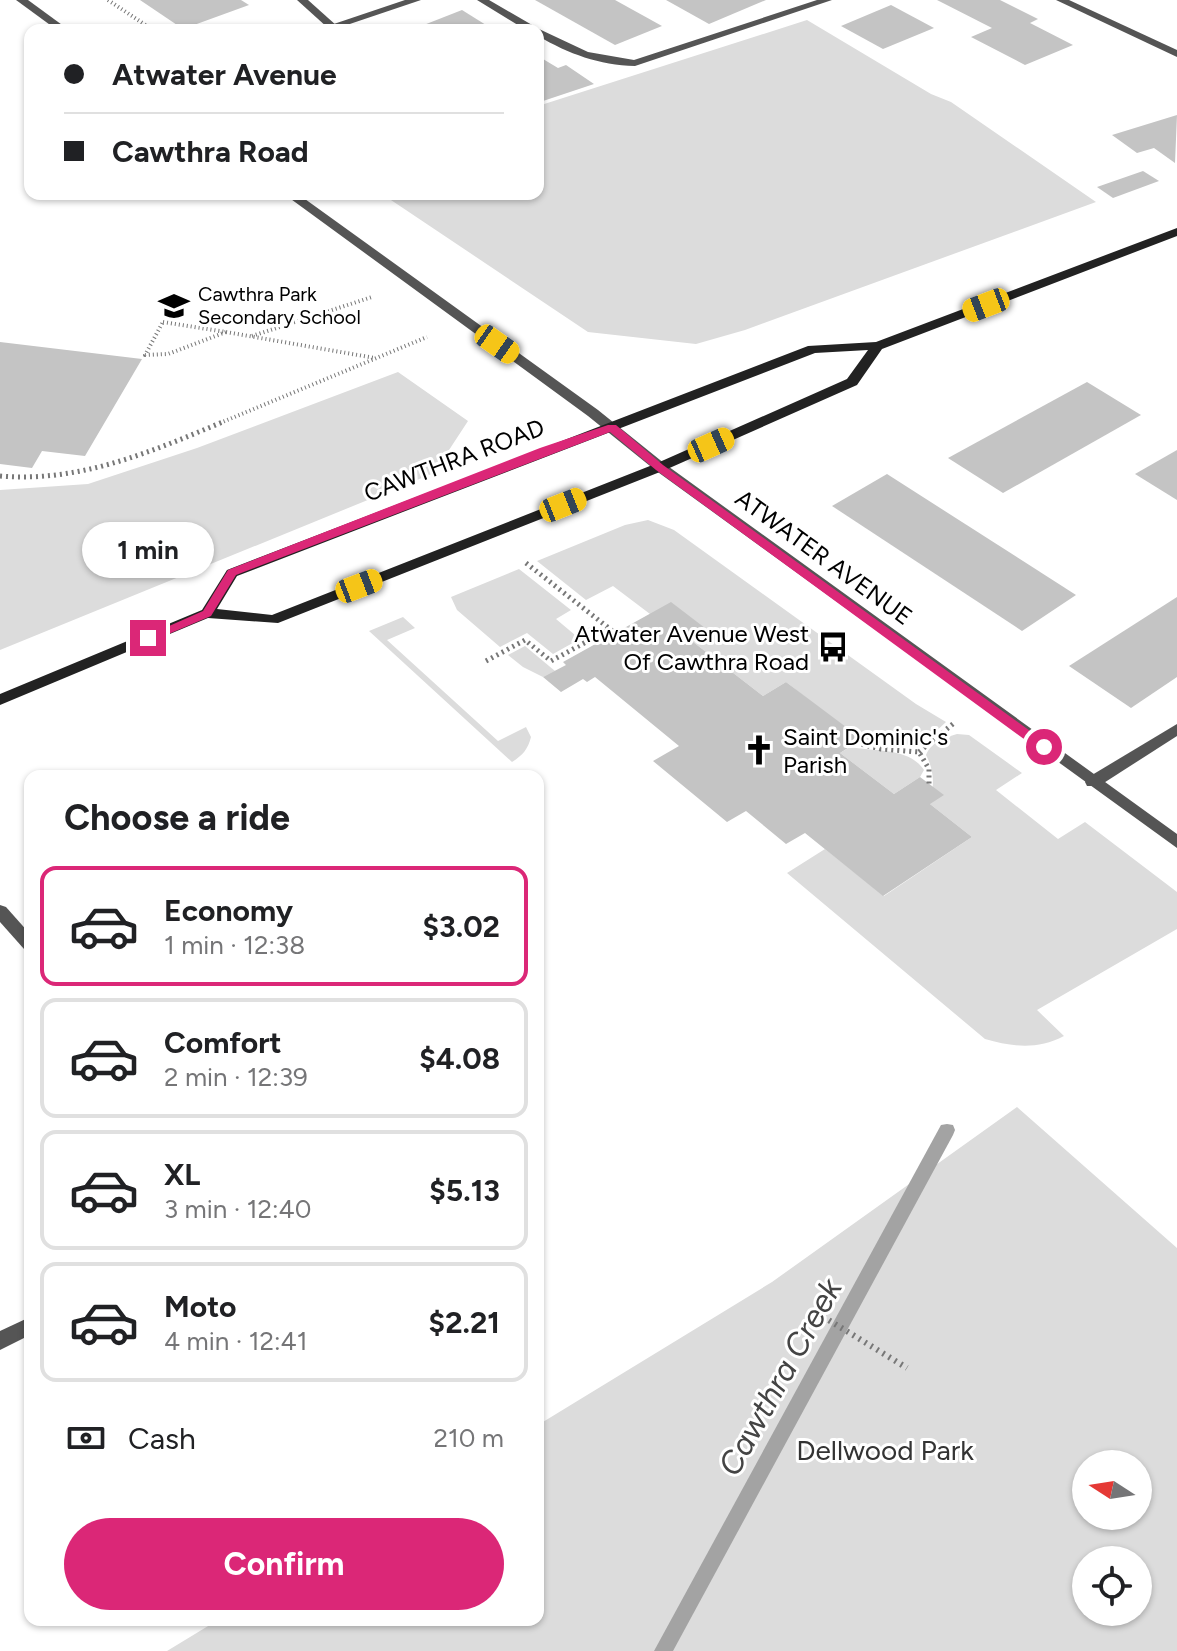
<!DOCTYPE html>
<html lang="en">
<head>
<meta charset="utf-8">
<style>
	:root { --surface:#fff; --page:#f6f6f6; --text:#202124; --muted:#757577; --line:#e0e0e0; --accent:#db2777 }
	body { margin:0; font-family:Figtree,sans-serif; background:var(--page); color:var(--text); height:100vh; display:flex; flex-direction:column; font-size:30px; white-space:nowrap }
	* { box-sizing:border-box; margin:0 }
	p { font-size:26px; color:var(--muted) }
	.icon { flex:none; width:44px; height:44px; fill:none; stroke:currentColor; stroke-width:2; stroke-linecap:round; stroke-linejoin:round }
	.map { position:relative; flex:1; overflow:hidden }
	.sheet { position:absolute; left:24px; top:770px; width:520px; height:856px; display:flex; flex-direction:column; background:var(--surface); border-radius:16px; box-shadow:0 2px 6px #0004 }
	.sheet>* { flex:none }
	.banner { position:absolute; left:24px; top:24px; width:520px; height:176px; border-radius:16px; box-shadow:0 2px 6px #0004; display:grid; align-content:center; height:176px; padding:0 40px; background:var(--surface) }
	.needle { width:52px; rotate:282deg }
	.tools { position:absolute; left:1072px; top:1450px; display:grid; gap:16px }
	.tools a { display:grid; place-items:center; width:80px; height:80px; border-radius:50%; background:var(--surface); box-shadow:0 2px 6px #0004; font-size:40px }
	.end { position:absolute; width:36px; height:36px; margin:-18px; border:10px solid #db2777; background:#fff; box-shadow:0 0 0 4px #fff }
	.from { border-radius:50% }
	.bubble { position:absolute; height:56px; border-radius:28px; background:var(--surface); box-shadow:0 2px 6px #0004; font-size:26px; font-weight:700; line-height:56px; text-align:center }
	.car { position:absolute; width:24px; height:48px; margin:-24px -12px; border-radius:10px; box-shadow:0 0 6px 2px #0007; background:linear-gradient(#f5c518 24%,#345 0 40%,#f5c518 0 76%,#345 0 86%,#f5c518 0) }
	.banner b { display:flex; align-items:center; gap:28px; height:76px; font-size:30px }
	.banner b+b { border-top:2px solid var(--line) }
	.banner i { width:20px; height:20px; background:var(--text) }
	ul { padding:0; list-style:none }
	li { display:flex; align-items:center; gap:24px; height:120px; margin:0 16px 12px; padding:0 24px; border:4px solid var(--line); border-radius:16px }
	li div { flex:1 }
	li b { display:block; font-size:30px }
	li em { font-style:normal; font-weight:700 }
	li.selected { border-color:var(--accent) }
	li>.icon { width:72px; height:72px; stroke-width:1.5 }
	h2 { padding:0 40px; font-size:36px; line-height:96px }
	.pay { display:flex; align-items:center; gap:20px; height:88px; padding:0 40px; font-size:30px }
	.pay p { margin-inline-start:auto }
	.action { display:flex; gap:16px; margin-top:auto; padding:16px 40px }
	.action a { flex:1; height:92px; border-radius:48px; background:var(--accent); color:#fff; font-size:32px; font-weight:700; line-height:92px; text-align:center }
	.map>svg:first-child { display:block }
</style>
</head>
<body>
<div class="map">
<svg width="1177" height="1651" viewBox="0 0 1177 1651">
	<rect width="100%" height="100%" fill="#fff"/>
	<g fill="#dcdcdc" fill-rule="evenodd">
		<polygon points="807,20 931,94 951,102 1096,202 745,330 696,344 588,332 382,194 538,194 538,106"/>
		<polygon points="398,372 468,421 434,473 0,650 0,490 88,484 197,448"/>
		<path d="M648 520 674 530 916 704 946 722C888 780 835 719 786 682L763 696 688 638 704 628 650 614 613 586 586 600 537 561 625 525Z"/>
		<polygon points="519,569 571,610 556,619 575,635 592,626 596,630 553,654 527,633 500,647 457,610 451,597"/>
		<path d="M403 617 415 628 387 640 498 741 526 727 531 737C528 749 523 755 512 762L369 631Z"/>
		<polygon points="525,646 555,671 543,677 523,667 508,655"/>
		<path d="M957 734 969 735 1022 773 996 790 1058 839 1085 822 1177 892V929L1037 1010 1064 1036C1037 1050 1013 1047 985 1039L787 873 825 849 884 896 972 837 930 804C934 786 935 772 926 755 932 741 944 738 957 734Z"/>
		<path d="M850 747C874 752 909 747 924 770L920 777 894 794 840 753Z"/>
		<path d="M1017 1107 1177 1248V1651H167L218 1620H538V1425L772 1282ZM1086 1464H1138V1516H1086ZM1086 1560H1138V1612H1086Z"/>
	</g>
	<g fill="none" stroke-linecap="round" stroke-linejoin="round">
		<polygon fill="#a3a3a3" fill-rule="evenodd" points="947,1124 953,1125 955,1130 953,1135 673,1651 654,1651 941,1125"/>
	</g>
	<g fill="#c4c4c4">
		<polygon points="140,0 241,0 249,5 183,29"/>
		<polygon points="535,0 615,0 662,26 615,45"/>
		<polygon points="666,0 766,0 709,24"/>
		<polygon points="937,0 1000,0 1038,19 1030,23 1073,45 1025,65 971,37 992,28"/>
		<polygon points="891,5 934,28 883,49 841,26"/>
		<polygon points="462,10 494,30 411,30"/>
		<polygon points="538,56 558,68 566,65 594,84 540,102"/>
		<polygon points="1177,115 1175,163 1154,148 1137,153 1112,135"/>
		<polygon points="1143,171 1159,181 1113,198 1097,187"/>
		<polygon points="0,342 142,359 85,456 42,451 32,468 0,464"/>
		<polygon points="1087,382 1141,415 1003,493 948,458"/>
		<polygon points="1177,450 1177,500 1135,474"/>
		<polygon points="887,474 1076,595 1022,631 832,506"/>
		<polygon points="1177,597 1177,677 1131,708 1069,666"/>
		<polygon points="671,602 705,628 688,638 763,696 786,682 862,739 840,753 894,794 920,777 944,795 930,804 972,837 883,896 805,833 786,844 746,811 727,822 653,761 679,746 595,677 587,682 583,679 561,692 543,677 566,665 563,662"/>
	</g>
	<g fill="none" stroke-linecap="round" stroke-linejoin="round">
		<g stroke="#777" stroke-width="4" stroke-dasharray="1 3" stroke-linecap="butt">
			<polyline points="108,0 153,30"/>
			<polygon points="163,322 226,332 168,354 145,355"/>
			<polyline points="226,332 375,358"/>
			<polyline points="252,336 372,297"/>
			<polyline points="220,423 427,337"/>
		</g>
		<g stroke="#777" stroke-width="5" stroke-dasharray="2 4" stroke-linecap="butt">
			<path d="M0 476C80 483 153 451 225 421"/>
			<polyline points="526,563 615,633"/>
			<polyline points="486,661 525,640 551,661 610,629"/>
			<polyline points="856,743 881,749 919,752 929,769 929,784"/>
			<polyline points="919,752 954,723"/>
		</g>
		<polyline stroke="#777" stroke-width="6" stroke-dasharray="2 5" stroke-linecap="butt" points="817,1313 907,1368"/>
		<g fill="#555" fill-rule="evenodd">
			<polygon points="297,0 308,0 337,26 328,28"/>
			<path d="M477 0H489L539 29 588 52 634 60 817 0H832L635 66C599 65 569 54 538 36V30H526Z"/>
			<polygon points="1177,724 1177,736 1099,786 1087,786 1085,782 1087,778"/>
		</g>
		<g fill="#555" fill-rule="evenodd">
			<polygon points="405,0 421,0 332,30 316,30"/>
			<polygon points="1056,0 1069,0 1177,50 1177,57"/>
			<polygon points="0,905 6,907 30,934 30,951 24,949 0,922"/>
			<polygon points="30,1317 30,1335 0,1350 0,1331"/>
		</g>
		<g fill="#555" fill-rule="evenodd">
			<polygon points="16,0 28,0 69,30 57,30"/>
			<polygon points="284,194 298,194 598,410 665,464 1177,834 1177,848 655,470 588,416"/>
		</g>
		<path fill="#222" fill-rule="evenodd" d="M1177 228V236L882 349 857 385 665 470 278 623 208 618 0 705V694L202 610 227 570 808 346 876 342ZM868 350 847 379 655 464 272 615 217 609 237 576 815 353Z"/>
	</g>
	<polygon fill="#db2777" points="608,425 616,425 663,465 1048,744 1048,750 1039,750 656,470 610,432 236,575 211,616 152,641 142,638 203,611 228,570 540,448"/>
	<defs>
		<g id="school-bare" transform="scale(2.4)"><path d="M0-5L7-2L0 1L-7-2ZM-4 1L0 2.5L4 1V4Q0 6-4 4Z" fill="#000" stroke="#fff" stroke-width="2.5" paint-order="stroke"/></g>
		<g id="bus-bare" transform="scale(2.4)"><path d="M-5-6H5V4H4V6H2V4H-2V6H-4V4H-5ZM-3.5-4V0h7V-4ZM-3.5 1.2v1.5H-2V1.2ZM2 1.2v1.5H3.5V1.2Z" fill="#000" stroke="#fff" stroke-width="2.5" paint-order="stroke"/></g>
		<g id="church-bare" transform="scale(2.4)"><path d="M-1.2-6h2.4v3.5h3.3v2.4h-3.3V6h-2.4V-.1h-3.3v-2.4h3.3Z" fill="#000" stroke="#fff" stroke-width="2.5" paint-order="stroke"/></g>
	</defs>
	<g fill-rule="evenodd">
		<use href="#school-bare" x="174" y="306"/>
		<use href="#bus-bare" x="833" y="647"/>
		<use href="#church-bare" x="759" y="750"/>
	</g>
	<g text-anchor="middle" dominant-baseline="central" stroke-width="6" stroke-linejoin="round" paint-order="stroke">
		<g font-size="20" fill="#000" stroke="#fff" text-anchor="start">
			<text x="198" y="294">Cawthra Park<tspan x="198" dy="23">Secondary School</tspan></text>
		</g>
		<g font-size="24" fill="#000" stroke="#fff">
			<text transform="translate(454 460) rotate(-21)">CAWTHRA ROAD</text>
			<text transform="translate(824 557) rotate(36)">ATWATER AVENUE</text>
		</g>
		<g font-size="24" fill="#000" stroke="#fff" text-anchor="end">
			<text x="809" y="633">Atwater Avenue West<tspan x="809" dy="28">Of Cawthra Road</tspan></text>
			<text x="783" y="736" text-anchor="start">Saint Dominic's<tspan x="783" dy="28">Parish</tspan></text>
		</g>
		<g font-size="28" fill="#333" stroke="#fff">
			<text x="885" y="1450">Dellwood Park</text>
		</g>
		<g font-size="32" font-style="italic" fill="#444" stroke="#fff">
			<text transform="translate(780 1377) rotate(-61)">Cawthra Creek</text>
		</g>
	</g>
</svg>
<div class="tools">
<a><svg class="needle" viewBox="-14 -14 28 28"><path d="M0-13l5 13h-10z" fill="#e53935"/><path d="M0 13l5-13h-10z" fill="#757577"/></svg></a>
<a><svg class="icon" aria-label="locate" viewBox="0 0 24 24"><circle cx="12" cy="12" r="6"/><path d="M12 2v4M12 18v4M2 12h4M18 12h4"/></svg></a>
</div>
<i class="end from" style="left:1044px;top:747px"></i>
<i class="end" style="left:148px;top:638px"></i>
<div class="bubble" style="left:82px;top:522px;width:132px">1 min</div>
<i class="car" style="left:986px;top:305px;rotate:249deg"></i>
<i class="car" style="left:497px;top:344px;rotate:125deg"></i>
<i class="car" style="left:711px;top:445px;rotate:66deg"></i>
<i class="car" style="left:563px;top:505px;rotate:68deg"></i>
<i class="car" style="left:359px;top:586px;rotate:69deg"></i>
<div class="banner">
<b><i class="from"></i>Atwater Avenue</b>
<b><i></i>Cawthra Road</b>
</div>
<section class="sheet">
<h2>Choose a ride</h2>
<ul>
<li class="selected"><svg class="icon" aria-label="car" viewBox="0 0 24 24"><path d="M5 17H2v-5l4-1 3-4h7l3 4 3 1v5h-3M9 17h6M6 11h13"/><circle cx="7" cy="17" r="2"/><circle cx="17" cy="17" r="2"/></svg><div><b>Economy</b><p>1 min · 12:38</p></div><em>$3.02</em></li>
<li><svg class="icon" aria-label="car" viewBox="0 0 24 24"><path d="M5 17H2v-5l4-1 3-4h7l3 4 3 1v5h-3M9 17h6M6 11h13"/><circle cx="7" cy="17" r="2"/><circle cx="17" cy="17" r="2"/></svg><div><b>Comfort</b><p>2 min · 12:39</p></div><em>$4.08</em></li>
<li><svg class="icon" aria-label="car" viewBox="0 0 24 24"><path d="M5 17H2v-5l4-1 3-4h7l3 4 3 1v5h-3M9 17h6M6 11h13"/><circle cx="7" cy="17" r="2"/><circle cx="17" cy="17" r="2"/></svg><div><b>XL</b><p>3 min · 12:40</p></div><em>$5.13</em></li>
<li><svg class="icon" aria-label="car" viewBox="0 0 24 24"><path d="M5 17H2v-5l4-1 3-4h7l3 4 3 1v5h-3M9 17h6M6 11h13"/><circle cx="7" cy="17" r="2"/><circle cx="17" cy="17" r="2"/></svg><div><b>Moto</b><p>4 min · 12:41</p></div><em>$2.21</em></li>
</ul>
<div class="pay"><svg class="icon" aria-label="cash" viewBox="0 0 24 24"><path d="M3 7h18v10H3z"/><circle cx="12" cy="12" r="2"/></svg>Cash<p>210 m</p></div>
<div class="action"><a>Confirm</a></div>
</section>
</div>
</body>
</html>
